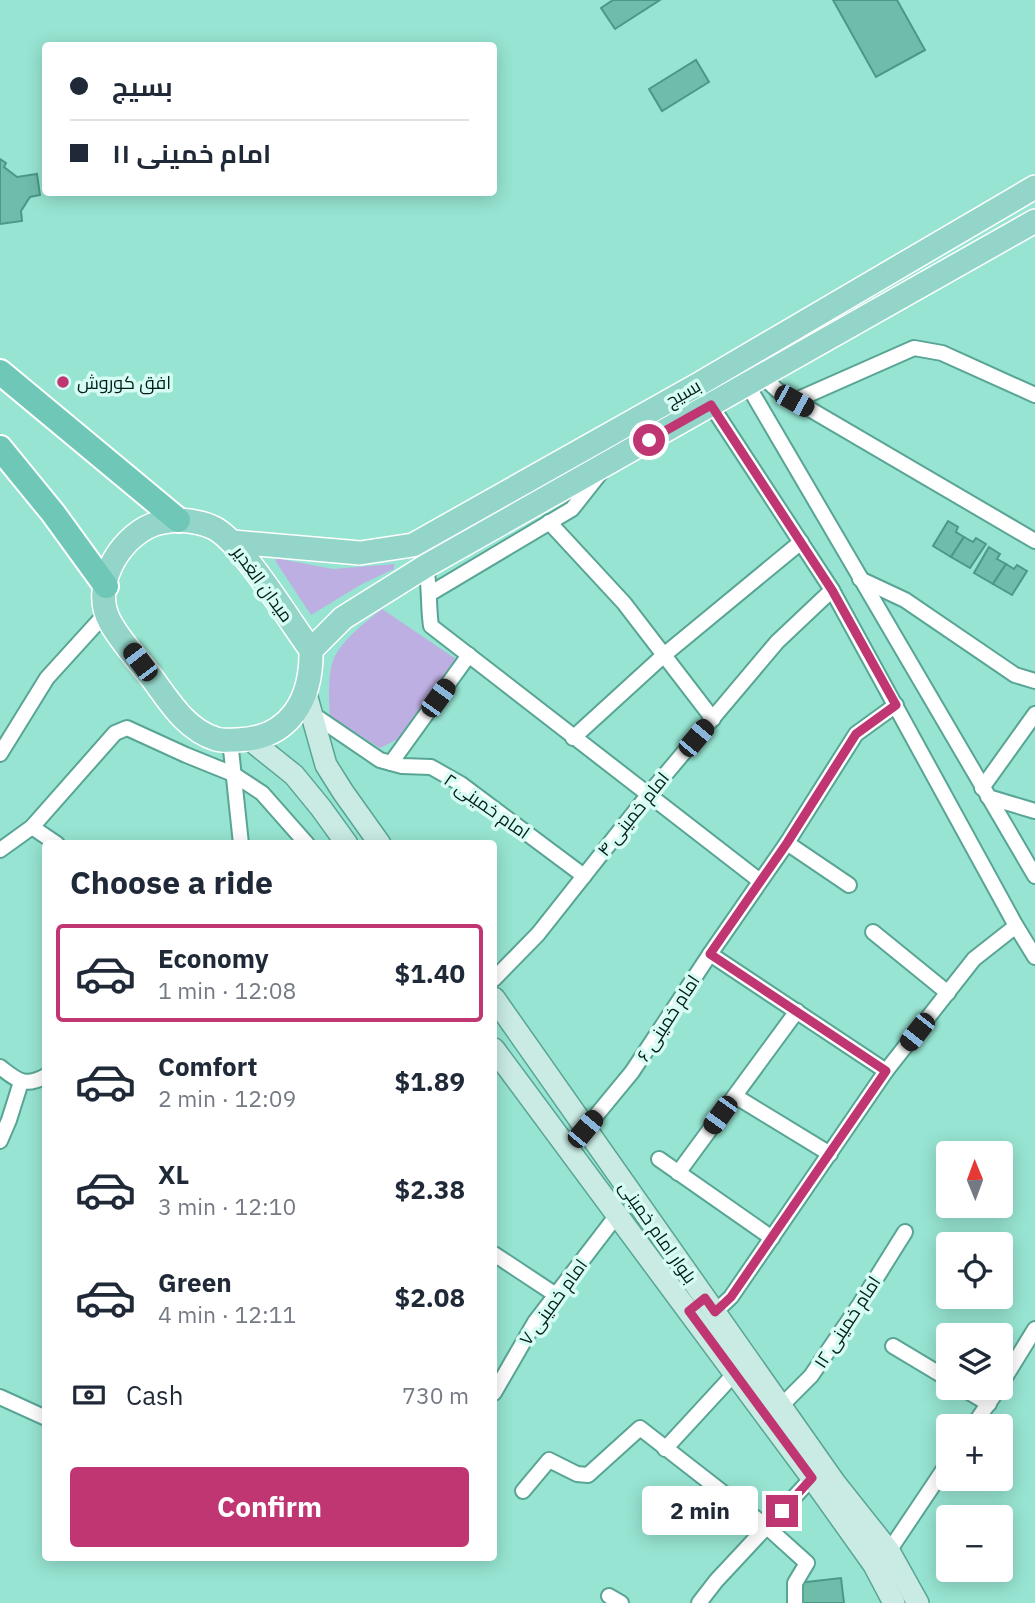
<!DOCTYPE html>
<html lang="en">
<head>
<meta charset="utf-8">
<style>
	:root { --surface:#fff; --page:#f6f6f7; --text:#1f2937; --muted:#747a83; --line:#e0e1e3; --accent:#bf3672 }
	body { margin:0; font-family:"IBM Plex Sans",Cairo,sans-serif; background:var(--page); color:var(--text); height:100vh; display:flex; flex-direction:column; font-size:26px; white-space:nowrap }
	* { box-sizing:border-box; margin:0 }
	p { font-size:23px; color:var(--muted) }
	.icon { flex:none; width:38px; height:38px; fill:none; stroke:currentColor; stroke-width:2; stroke-linecap:round; stroke-linejoin:round }
	.map { position:relative; flex:1; overflow:hidden }
	.panel { position:absolute; left:42px; top:840px; width:455px; height:721px; display:flex; flex-direction:column; background:var(--surface); border-radius:7px; box-shadow:0 4px 18px #0003 }
	.panel>* { flex:none }
	.top-card { position:absolute; left:42px; top:42px; width:455px; height:154px; border-radius:7px; box-shadow:0 4px 18px #0003; display:grid; align-content:center; height:154px; padding:0 28px; background:var(--surface) }
	.needle { width:46px; rotate:359deg }
	.tools { position:absolute; left:936px; top:1141px; display:grid; gap:14px }
	.tools a { display:grid; place-items:center; width:77px; height:77px; border-radius:7px; background:var(--surface); box-shadow:0 4px 18px #0003; font-size:35px }
	.end { position:absolute; width:32px; height:32px; margin:-16px; border:9px solid #bf3672; background:#fff; box-shadow:0 0 0 4px #fff }
	.from { border-radius:50% }
	.bubble { position:absolute; height:49px; border-radius:7px; background:var(--surface); box-shadow:0 4px 18px #0003; font-size:23px; font-weight:700; line-height:49px; text-align:center }
	.car { position:absolute; width:21px; height:42px; margin:-21px -10px; border-radius:9px; box-shadow:0 0 5px 2px #0007; background:linear-gradient(#222 24%,#8ab4d8 0 40%,#222 0 76%,#8ab4d8 0 86%,#222 0) }
	.top-card b { display:flex; align-items:center; gap:24px; height:66px; font-size:26px }
	.top-card b+b { border-top:2px solid var(--line) }
	.top-card i { width:18px; height:18px; background:var(--text) }
	ul { padding:0; list-style:none }
	li { display:flex; align-items:center; gap:21px; height:98px; margin:0 14px 10px; padding:0 14px; border:4px solid transparent; border-radius:7px }
	li div { flex:1 }
	li b { display:block; font-size:26px }
	li em { font-style:normal; font-weight:700 }
	li.on { border-color:var(--accent) }
	li>.icon { width:63px; height:63px; stroke-width:1.5 }
	h2 { padding:0 28px; font-size:32px; line-height:84px }
	.pay { display:flex; align-items:center; gap:18px; height:77px; padding:0 28px; font-size:26px }
	.pay p { margin-inline-start:auto }
	.cta { display:flex; gap:14px; margin-top:auto; padding:14px 28px }
	.cta a { flex:1; height:80px; border-radius:7px; background:var(--accent); color:#fff; font-size:28px; font-weight:700; line-height:80px; text-align:center }
	.map>svg:first-child { display:block }
</style>
</head>
<body>
<div class="map">
<svg width="1035" height="1603" viewBox="0 0 1035 1603">
	<rect width="100%" height="100%" fill="#97e4d2"/>
	<g fill="#beafe2">
		<polygon points="275,558 333,569 394,564 394,569 362,584 311,615 276,562"/>
		<path d="M382 609 456 659 404 736 380 748 330 717C329 698 327 673 335 656 345 637 366 622 382 609Z"/>
	</g>
	<g fill="#6fbcaa" stroke="#4b9888" stroke-width="2">
		<polygon points="613,0 660,0 615,29 601,8"/>
		<polygon points="833,0 897,0 925,50 876,77"/>
		<polygon points="696,60 709,82 662,111 649,89"/>
		<polygon points="0,159 6,163 4,167 17,177 37,174 40,195 30,197 21,211 22,221 0,224"/>
		<polygon points="948,521 958,527 956,532 964,537 951,557 933,546"/>
		<polygon points="964,537 973,542 976,538 986,544 970,568 951,557"/>
		<polygon points="989,547 1000,554 997,559 1006,564 993,584 974,573"/>
		<polygon points="1006,564 1014,569 1017,565 1027,571 1012,595 993,584"/>
		<polygon points="841,1578 844,1603 800,1603 798,1583"/>
	</g>
	<g fill="none" stroke-linecap="round" stroke-linejoin="round">
		<g stroke="#59a595" stroke-width="18">
			<g id="minor">
				<polyline points="762,376 777,390 1035,541"/>
				<polyline points="747,384 1035,876"/>
				<polyline points="794,401 914,348 942,353 1035,395"/>
				<polyline points="711,405 832,590 1016,926 1035,957"/>
				<polyline points="549,522 624,603 713,719"/>
				<path d="M426 566C430 587 428 606 431 626L760 881"/>
				<polyline points="860,579 905,600 1015,675 1035,681"/>
				<polyline points="431,593 572,509 602,471"/>
				<polyline points="311,713 380,760 402,766 431,767 461,784 584,876"/>
				<polyline points="573,738 664,655 801,542"/>
				<polyline points="230,740 241,844"/>
				<polyline points="0,754 47,678 107,612"/>
				<polyline points="391,763 469,655"/>
				<polyline points="982,788 1035,714"/>
				<polyline points="988,797 1035,811"/>
				<polyline points="32,827 57,844"/>
				<polyline points="787,843 849,885"/>
				<polyline points="0,850 32,827 115,733 127,728 186,755 233,774 262,793 307,844"/>
				<polyline points="873,932 948,993"/>
				<polyline points="710,954 886,1071"/>
				<polyline points="494,979 538,934 648,795 777,642 832,590"/>
				<path d="M0 1067C17 1080 24 1088 46 1076"/>
				<polyline points="735,1096 830,1154"/>
				<polyline points="585,1129 632,1072 710,954 787,843 856,734 896,705"/>
				<polyline points="0,1141 9,1120 21,1082"/>
				<polyline points="659,1159 772,1238"/>
				<polyline points="678,1173 797,1011"/>
				<polyline points="494,1254 556,1295"/>
				<polyline points="715,1312 731,1297 886,1071 974,959 1016,926"/>
				<polyline points="893,1346 948,1379"/>
				<polyline points="1001,1384 1035,1329"/>
				<polyline points="962,1388 989,1404"/>
				<polyline points="494,1393 535,1322 617,1215"/>
				<polyline points="0,1397 46,1418"/>
				<polyline points="781,1406 811,1376 860,1304 905,1232"/>
				<polyline points="973,1426 999,1388"/>
				<polyline points="665,1449 736,1372"/>
				<polyline points="523,1491 549,1460 577,1474 588,1475 640,1428 767,1527 807,1563 795,1583 795,1603"/>
				<polyline points="889,1551 948,1463"/>
				<polyline points="609,1596 621,1603"/>
				<polyline points="699,1603 716,1581 812,1478"/>
			</g>
		</g>
		<g stroke="#59a595" stroke-width="24">
			<g id="secondary">
				<polyline points="306,694 326,765 343,792 380,844"/>
				<polyline points="249,739 294,775 321,808 347,844"/>
				<polyline points="494,998 835,1483 889,1551 918,1603"/>
				<polyline points="494,1049 812,1478 874,1565 894,1603"/>
			</g>
		</g>
		<g stroke="#fff" stroke-width="26">
			<g id="primary">
				<path d="M178 520C190 521 203 522 214 528 242 542 290 622 311 650 312 699 290 739 237 740 230 740 222 741 216 739 186 730 169 701 152 678 138 660 121 642 110 622 91 587 118 539 152 525 159 522 169 521 178 520Z"/>
				<polyline points="233,542 360,553 413,545 699,384 1035,187"/>
				<polyline points="311,650 343,618 426,566 1035,221"/>
			</g>
		</g>
		<g stroke="#fff" stroke-width="28">
			<g id="trunk">
				<polyline points="0,372 178,520"/>
				<polyline points="0,448 53,513 106,586"/>
			</g>
		</g>
		<use href="#minor" stroke="#fff" stroke-width="14"/>
		<use href="#secondary" stroke="#c9ebe4" stroke-width="21"/>
		<use href="#primary" stroke="#93d6c9" stroke-width="23"/>
		<use href="#trunk" stroke="#6fc8b7" stroke-width="24"/>
	</g>
	<g fill="none" stroke-linecap="round" stroke-linejoin="round">
		<polyline stroke="#bf3672" stroke-width="9" points="649,440 711,405 832,590 896,705 856,734 787,843 710,954 886,1071 731,1297 715,1312 705,1298 689,1311 812,1478 782,1511"/>
	</g>
	<circle fill="#bf3672" stroke="#d7fcf3" stroke-width="2.5" cx="63" cy="382" r="7"/>
	<g text-anchor="middle" dominant-baseline="central" stroke-width="7" stroke-linejoin="round" paint-order="stroke">
		<g font-size="18" fill="#001e18" stroke="#d7fcf3" text-anchor="start">
			<text x="77" y="382">افق کوروش</text>
		</g>
		<g font-size="18" fill="#001e18" stroke="#d7fcf3">
			<text transform="translate(683 393) rotate(-30)">بسیج</text>
			<text transform="translate(263 584) rotate(54)">میدان الغدیر</text>
			<text transform="translate(487 806) rotate(35)">امام خمینی ۲</text>
			<text transform="translate(633 814) rotate(-51)">امام خمینی ۴</text>
			<text transform="translate(668 1018) rotate(-57)">امام خمینی ۶</text>
			<text transform="translate(658 1232) rotate(55)">بلوار امام خمینی</text>
			<text transform="translate(553 1302) rotate(-54)">امام خمینی ۷</text>
			<text transform="translate(847 1322) rotate(-57)">امام خمینی ۱۲</text>
		</g>
	</g>
</svg>
<div class="tools">
<a><svg class="needle" viewBox="-14 -14 28 28"><path d="M0-13l5 13h-10z" fill="#e53935"/><path d="M0 13l5-13h-10z" fill="#747a83"/></svg></a>
<a><svg class="icon" aria-label="locate" viewBox="0 0 24 24"><circle cx="12" cy="12" r="6"/><path d="M12 2v4M12 18v4M2 12h4M18 12h4"/></svg></a>
<a><svg class="icon" aria-label="layers" viewBox="0 0 24 24"><path d="M12 4l9 5-9 5-9-5zM3 14l9 5 9-5"/></svg></a>
<a>+</a>
<a>−</a>
</div>
<i class="end from" style="left:649px;top:440px"></i>
<i class="end" style="left:782px;top:1511px"></i>
<div class="bubble" style="left:642px;top:1486px;width:116px">2 min</div>
<i class="car" style="left:794px;top:401px;rotate:119deg"></i>
<i class="car" style="left:140px;top:662px;rotate:323deg"></i>
<i class="car" style="left:438px;top:698px;rotate:36deg"></i>
<i class="car" style="left:696px;top:738px;rotate:40deg"></i>
<i class="car" style="left:917px;top:1032px;rotate:218deg"></i>
<i class="car" style="left:720px;top:1115px;rotate:216deg"></i>
<i class="car" style="left:585px;top:1129px;rotate:40deg"></i>
<div class="top-card">
<b><i class="from"></i>بسیج</b>
<b><i></i>امام خمینی ۱۱</b>
</div>
<section class="panel">
<h2>Choose a ride</h2>
<ul>
<li class="on"><svg class="icon" aria-label="car" viewBox="0 0 24 24"><path d="M5 17H2v-5l4-1 3-4h7l3 4 3 1v5h-3M9 17h6M6 11h13"/><circle cx="7" cy="17" r="2"/><circle cx="17" cy="17" r="2"/></svg><div><b>Economy</b><p>1 min · 12:08</p></div><em>$1.40</em></li>
<li><svg class="icon" aria-label="car" viewBox="0 0 24 24"><path d="M5 17H2v-5l4-1 3-4h7l3 4 3 1v5h-3M9 17h6M6 11h13"/><circle cx="7" cy="17" r="2"/><circle cx="17" cy="17" r="2"/></svg><div><b>Comfort</b><p>2 min · 12:09</p></div><em>$1.89</em></li>
<li><svg class="icon" aria-label="car" viewBox="0 0 24 24"><path d="M5 17H2v-5l4-1 3-4h7l3 4 3 1v5h-3M9 17h6M6 11h13"/><circle cx="7" cy="17" r="2"/><circle cx="17" cy="17" r="2"/></svg><div><b>XL</b><p>3 min · 12:10</p></div><em>$2.38</em></li>
<li><svg class="icon" aria-label="car" viewBox="0 0 24 24"><path d="M5 17H2v-5l4-1 3-4h7l3 4 3 1v5h-3M9 17h6M6 11h13"/><circle cx="7" cy="17" r="2"/><circle cx="17" cy="17" r="2"/></svg><div><b>Green</b><p>4 min · 12:11</p></div><em>$2.08</em></li>
</ul>
<div class="pay"><svg class="icon" aria-label="cash" viewBox="0 0 24 24"><path d="M3 7h18v10H3z"/><circle cx="12" cy="12" r="2"/></svg>Cash<p>730 m</p></div>
<div class="cta"><a>Confirm</a></div>
</section>
</div>
</body>
</html>
